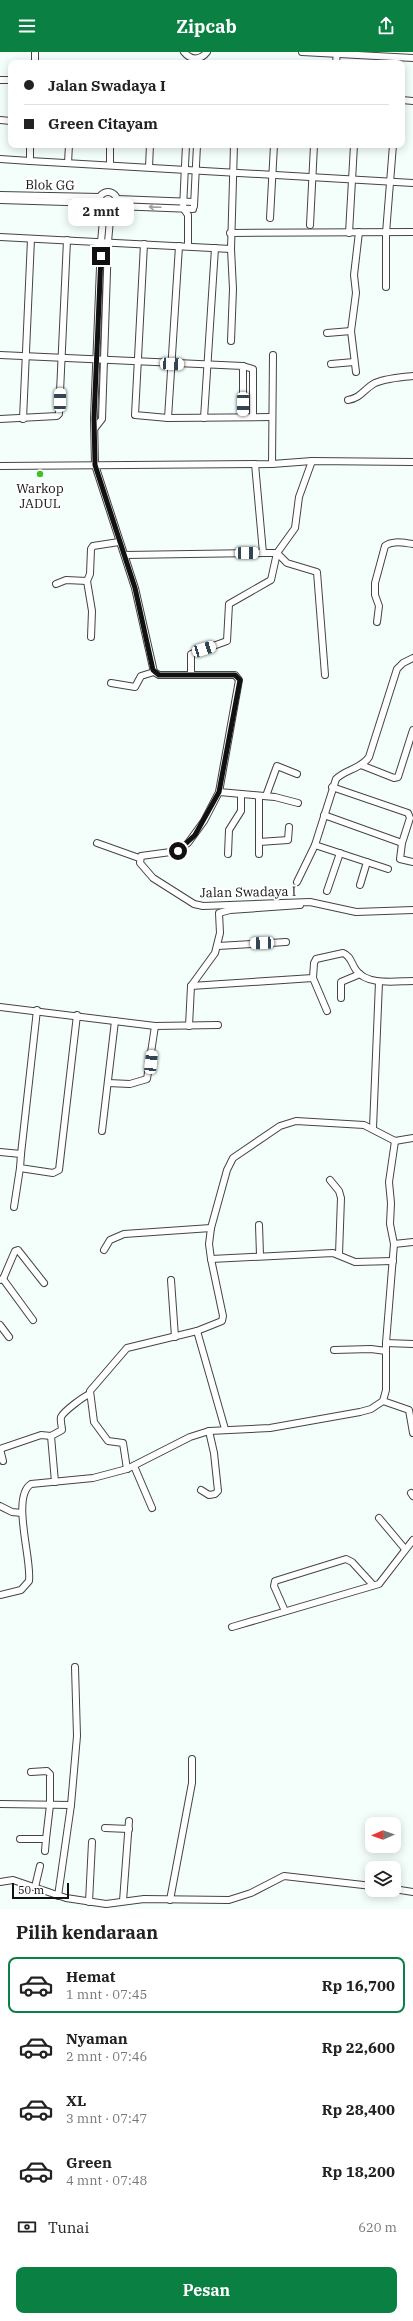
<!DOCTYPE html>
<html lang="id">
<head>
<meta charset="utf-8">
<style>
	:root { --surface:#fff; --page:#f6f6f6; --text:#222; --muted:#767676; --line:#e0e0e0; --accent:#0b8043 }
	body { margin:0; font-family:"IBM Plex Serif",serif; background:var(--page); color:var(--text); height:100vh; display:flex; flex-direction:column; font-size:15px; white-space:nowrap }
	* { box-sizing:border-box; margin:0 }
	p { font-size:13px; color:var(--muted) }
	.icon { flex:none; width:22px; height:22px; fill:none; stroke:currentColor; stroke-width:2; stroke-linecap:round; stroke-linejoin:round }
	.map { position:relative; height:1857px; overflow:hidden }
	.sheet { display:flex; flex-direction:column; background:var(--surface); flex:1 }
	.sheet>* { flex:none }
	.banner { position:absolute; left:8px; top:8px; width:397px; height:88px; border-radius:8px; box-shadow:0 2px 10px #0003; display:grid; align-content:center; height:88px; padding:0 16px; background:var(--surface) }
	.needle { width:26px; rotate:268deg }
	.tools { position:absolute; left:365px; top:1765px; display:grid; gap:8px }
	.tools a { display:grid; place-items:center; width:36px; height:36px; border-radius:8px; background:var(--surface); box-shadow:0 2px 10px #0003; font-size:20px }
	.scale { position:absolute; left:12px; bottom:10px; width:57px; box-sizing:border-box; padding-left:4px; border:2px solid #111; border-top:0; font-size:11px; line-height:14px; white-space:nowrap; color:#111; -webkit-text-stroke:3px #fff; paint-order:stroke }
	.end { position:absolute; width:18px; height:18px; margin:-9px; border:5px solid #111; background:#fff; box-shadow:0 0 0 2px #fff }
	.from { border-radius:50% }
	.bubble { position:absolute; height:28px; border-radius:8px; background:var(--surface); box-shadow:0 2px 10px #0003; font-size:13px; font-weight:800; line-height:28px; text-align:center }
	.car { position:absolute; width:12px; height:24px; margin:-12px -6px; border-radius:5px; box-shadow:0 0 3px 1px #0007; background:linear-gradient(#fff 24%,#345 0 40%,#fff 0 76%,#345 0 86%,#fff 0) }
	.banner b { display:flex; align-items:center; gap:14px; height:38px; font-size:15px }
	.banner b+b { border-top:1px solid var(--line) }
	.banner i { width:10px; height:10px; background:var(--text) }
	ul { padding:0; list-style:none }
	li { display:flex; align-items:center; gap:12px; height:56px; margin:0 8px 6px; padding:0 8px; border:2px solid transparent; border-radius:8px }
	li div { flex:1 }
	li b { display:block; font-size:15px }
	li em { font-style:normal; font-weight:800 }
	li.selected { border-color:var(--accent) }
	li>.icon { width:36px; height:36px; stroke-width:1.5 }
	h2 { padding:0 16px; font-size:18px; line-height:48px }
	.pay { display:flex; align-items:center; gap:10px; height:44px; padding:0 16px; font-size:15px }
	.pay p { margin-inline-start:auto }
	.primary-button { display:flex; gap:8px; margin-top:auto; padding:8px 16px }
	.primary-button a { flex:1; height:46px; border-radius:8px; background:var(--accent); color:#fff; font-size:16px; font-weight:800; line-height:46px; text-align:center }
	header { display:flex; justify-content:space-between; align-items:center; height:52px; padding:0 16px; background:var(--accent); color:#fff; font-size:18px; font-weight:800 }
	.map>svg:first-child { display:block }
</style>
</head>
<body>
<header><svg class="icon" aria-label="menu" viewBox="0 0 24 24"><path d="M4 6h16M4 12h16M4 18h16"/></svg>Zipcab<svg class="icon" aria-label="share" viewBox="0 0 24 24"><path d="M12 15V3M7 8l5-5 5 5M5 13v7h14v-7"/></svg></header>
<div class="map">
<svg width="413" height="1857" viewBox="0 0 413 1857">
	<rect width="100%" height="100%" fill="#f4fffb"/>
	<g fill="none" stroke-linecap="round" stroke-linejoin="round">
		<g stroke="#444" stroke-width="8">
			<g id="street">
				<path d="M184 0C191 9 201 8 207 0"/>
				<polyline points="302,0 413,6"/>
				<polyline points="35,11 35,0"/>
				<polyline points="336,11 337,0"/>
				<polyline points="0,28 11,28"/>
				<polyline points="402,48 413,49"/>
				<polyline points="0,68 11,69"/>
				<polyline points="30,93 30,109 413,131"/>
				<polyline points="186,93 183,156 188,163 188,194"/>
				<polyline points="0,107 30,109"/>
				<polyline points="68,111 69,93"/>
				<polyline points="110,113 110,93"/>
				<polyline points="149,115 150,93"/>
				<circle cx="108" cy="149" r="9"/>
				<polyline points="0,143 100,145"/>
				<polyline points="117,147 194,150"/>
				<polyline points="0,148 99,151"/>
				<polyline points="115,154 193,157"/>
				<polyline points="194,154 197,93"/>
				<polyline points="104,157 101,190 94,366 95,413 135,536 154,620 159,623 191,623 191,602 227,589 229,552 271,528 277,501"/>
				<polyline points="270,166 274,93"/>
				<polyline points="310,173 314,93"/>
				<polyline points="230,181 413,180"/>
				<polyline points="349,181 354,93"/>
				<polyline points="0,185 231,197 234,93"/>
				<polyline points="144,192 135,363 168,366 272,365"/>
				<polyline points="231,197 233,237 231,289"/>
				<polyline points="386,235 386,181 393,93"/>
				<polyline points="327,281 351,279"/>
				<polyline points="0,303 243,314 243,365"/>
				<polyline points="331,312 354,310"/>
				<polyline points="243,314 253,317 253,365"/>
				<polyline points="356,320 351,279 356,241 354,223 359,180"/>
				<path d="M348 348C361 346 364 337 375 331 386 326 401 325 413 324"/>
				<polyline points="168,366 179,194"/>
				<polyline points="204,366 215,196"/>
				<polyline points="0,367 57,364 59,362 67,188"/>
				<polyline points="23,367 31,187"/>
				<polyline points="95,376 102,367 108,190 111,157"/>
				<polyline points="255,412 263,501 277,501 295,476 299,445 312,409"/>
				<polyline points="272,412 273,303"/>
				<polyline points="0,414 272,412 312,409 413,410"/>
				<polyline points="277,501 287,511 317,520 325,623"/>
				<polyline points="125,503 263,501"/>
				<polyline points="56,532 66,528 87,529"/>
				<path d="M377 570 379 554 375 543V531L385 494C392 488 404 491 413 492"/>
				<polyline points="91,585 92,559 87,529 90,522 91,497 93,494 119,490"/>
				<polyline points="191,623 235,623 239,628 219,740 204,769 188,791 178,799 141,804 140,811 153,826 194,852 203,854 310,850 356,860 413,858"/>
				<polyline points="111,631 135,635 141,624 154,620"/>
				<polyline points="361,713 394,726 398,725 413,678"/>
				<polyline points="332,735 408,761 410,766 402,791"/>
				<polyline points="219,740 275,745 298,751"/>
				<polyline points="259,744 259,802"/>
				<polyline points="266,744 277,714 297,722"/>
				<polyline points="324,763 402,791 400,807 413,810"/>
				<polyline points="259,790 288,788 289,775"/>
				<polyline points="97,791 139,806"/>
				<polyline points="315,793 388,817"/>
				<polyline points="228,802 229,778 241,759 241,742"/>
				<path d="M297 830 315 793 336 727C346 717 361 717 369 705L397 617 403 611 413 606"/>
				<polyline points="360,833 367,810"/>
				<polyline points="327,839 340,801"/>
				<polyline points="218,894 286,890"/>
				<polyline points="313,926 327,959"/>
				<path d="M191 934 313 926 314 911 316 907 343 901C351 904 351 911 356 918 367 934 396 929 413 929"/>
				<polyline points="341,946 341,930 360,922"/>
				<polyline points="0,955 155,974 218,973"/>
				<polyline points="189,974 191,934 215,901 220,881 219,861 230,858 300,853"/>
				<polyline points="108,1031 130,1032 147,1027 155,974"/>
				<polyline points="373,1076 379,930"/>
				<polyline points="102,1079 115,969"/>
				<polyline points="0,1100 21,1102 37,958"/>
				<polyline points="21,1102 20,1116 53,1121 59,1118 77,963"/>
				<polyline points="330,1128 339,1139 341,1146 339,1202"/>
				<polyline points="14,1155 20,1116"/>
				<polyline points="259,1173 260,1203"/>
				<polyline points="394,1192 413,1190"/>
				<polyline points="104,1198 110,1188 124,1182 211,1176"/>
				<polyline points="211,1207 333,1201 355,1210 393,1209"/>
				<polyline points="3,1227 33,1268"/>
				<polyline points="0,1228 3,1227 15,1199 18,1198 44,1231"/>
				<polyline points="171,1228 175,1285"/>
				<polyline points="0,1273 9,1285"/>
				<polyline points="197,1279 225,1377"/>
				<polyline points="386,1291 413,1292"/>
				<polyline points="334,1298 371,1297 386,1299"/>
				<polyline points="383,1349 409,1358 413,1381"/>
				<polyline points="0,1397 41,1383 51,1384"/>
				<polyline points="0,1397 3,1409"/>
				<polyline points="134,1414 152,1456"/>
				<polyline points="127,1417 123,1391 108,1389 94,1370 90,1339 127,1296 197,1279 222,1269 223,1264 211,1207 209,1192 211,1176 227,1118 233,1106 280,1074 296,1069 364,1073 395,1089 413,1086"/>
				<path d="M55 1430 51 1384 62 1378C62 1374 60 1369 61 1365 64 1359 84 1344 90 1342"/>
				<polyline points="201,1438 209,1443 215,1442 218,1439 214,1401 209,1379"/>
				<polyline points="411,1441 413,1444"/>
				<polyline points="0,1454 12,1460 22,1461"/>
				<polyline points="379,1466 405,1497"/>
				<path d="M0 1543 21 1538 29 1529C32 1507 11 1445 31 1432L93 1426 127 1417 190 1385 209 1379 270 1376 360 1360 371 1357 383 1349 386 1338V1291L394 1192 390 1172 391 1151 389 1130 395 1089"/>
				<polyline points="285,1559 274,1534 275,1529 346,1507 352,1510 373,1533"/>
				<polyline points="232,1575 379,1532 413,1488"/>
				<polyline points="0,1752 71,1753"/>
				<polyline points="105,1776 129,1777"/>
				<polyline points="20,1787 46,1787 50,1753 50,1722 47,1719 31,1720"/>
				<polyline points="45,1799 46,1787"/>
				<polyline points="0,1830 13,1828 66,1846 106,1852 144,1847 229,1848 251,1841 284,1824 372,1834"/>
				<polyline points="35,1835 40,1814"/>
				<polyline points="394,1837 413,1840"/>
				<polyline points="58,1844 71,1753 77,1684 75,1615"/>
				<polyline points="170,1848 192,1731 192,1707"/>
				<polyline points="123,1849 129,1769"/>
				<polyline points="89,1850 92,1790"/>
			</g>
		</g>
		<use href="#street" stroke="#fff" stroke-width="6"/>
	</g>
	<defs><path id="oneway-shaft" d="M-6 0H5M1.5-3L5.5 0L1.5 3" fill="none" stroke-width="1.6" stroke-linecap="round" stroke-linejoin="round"/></defs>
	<use stroke="#a0a0a0" href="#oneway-shaft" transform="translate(155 155) rotate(-178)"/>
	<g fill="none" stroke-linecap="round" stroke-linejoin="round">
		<polyline stroke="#111" stroke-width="5" points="101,204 94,366 95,413 135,536 153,618 159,623 235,623 240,628 219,740 195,783 178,799"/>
	</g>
	<circle fill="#46bf2a" stroke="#fff" stroke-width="1.5" cx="40" cy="422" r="4"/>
	<g text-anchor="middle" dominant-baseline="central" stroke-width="4" stroke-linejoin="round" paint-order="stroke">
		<g font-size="13" fill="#111" stroke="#fff">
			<text transform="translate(50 133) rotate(1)">Blok GG</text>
			<text transform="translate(248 840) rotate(-1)">Jalan Swadaya I</text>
		</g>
		<g font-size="13" fill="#111" stroke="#fff">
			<text x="40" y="436">Warkop<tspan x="40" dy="15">JADUL</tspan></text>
		</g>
	</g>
</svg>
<div class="tools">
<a><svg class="needle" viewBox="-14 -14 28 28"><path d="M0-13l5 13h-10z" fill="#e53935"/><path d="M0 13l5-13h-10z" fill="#767676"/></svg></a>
<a><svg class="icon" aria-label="layers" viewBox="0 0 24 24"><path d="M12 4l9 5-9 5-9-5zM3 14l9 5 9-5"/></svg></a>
</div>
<div class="scale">50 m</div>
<i class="end from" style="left:178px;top:799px"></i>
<i class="end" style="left:101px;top:204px"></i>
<div class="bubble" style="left:68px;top:146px;width:66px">2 mnt</div>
<i class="car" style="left:172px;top:312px;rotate:93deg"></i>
<i class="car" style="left:60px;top:348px;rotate:1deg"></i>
<i class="car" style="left:243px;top:352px;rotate:180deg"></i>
<i class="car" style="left:247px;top:501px;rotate:89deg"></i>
<i class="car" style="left:204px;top:597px;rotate:73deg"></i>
<i class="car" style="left:262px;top:891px;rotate:268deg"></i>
<i class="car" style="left:151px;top:1010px;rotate:6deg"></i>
<div class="banner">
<b><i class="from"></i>Jalan Swadaya I</b>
<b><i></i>Green Citayam</b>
</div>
</div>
<section class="sheet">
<h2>Pilih kendaraan</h2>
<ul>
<li class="selected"><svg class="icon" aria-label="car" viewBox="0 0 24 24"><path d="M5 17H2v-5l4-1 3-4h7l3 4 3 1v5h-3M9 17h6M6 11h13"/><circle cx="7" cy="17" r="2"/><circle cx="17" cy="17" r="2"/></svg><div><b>Hemat</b><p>1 mnt · 07:45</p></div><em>Rp 16,700</em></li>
<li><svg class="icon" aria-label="car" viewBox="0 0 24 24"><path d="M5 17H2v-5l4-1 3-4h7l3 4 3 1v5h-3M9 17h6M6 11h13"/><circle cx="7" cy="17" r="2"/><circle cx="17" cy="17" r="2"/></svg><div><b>Nyaman</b><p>2 mnt · 07:46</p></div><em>Rp 22,600</em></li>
<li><svg class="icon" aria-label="car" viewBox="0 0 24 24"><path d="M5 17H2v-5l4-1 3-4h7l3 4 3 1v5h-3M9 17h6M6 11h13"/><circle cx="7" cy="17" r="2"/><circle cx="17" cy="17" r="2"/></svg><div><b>XL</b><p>3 mnt · 07:47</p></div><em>Rp 28,400</em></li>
<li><svg class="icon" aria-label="car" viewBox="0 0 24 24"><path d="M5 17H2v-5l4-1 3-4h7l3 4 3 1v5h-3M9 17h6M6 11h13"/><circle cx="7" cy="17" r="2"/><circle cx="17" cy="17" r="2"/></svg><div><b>Green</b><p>4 mnt · 07:48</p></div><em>Rp 18,200</em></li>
</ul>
<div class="pay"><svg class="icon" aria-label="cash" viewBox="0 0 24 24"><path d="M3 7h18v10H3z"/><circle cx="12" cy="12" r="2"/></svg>Tunai<p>620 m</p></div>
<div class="primary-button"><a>Pesan</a></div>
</section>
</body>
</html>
